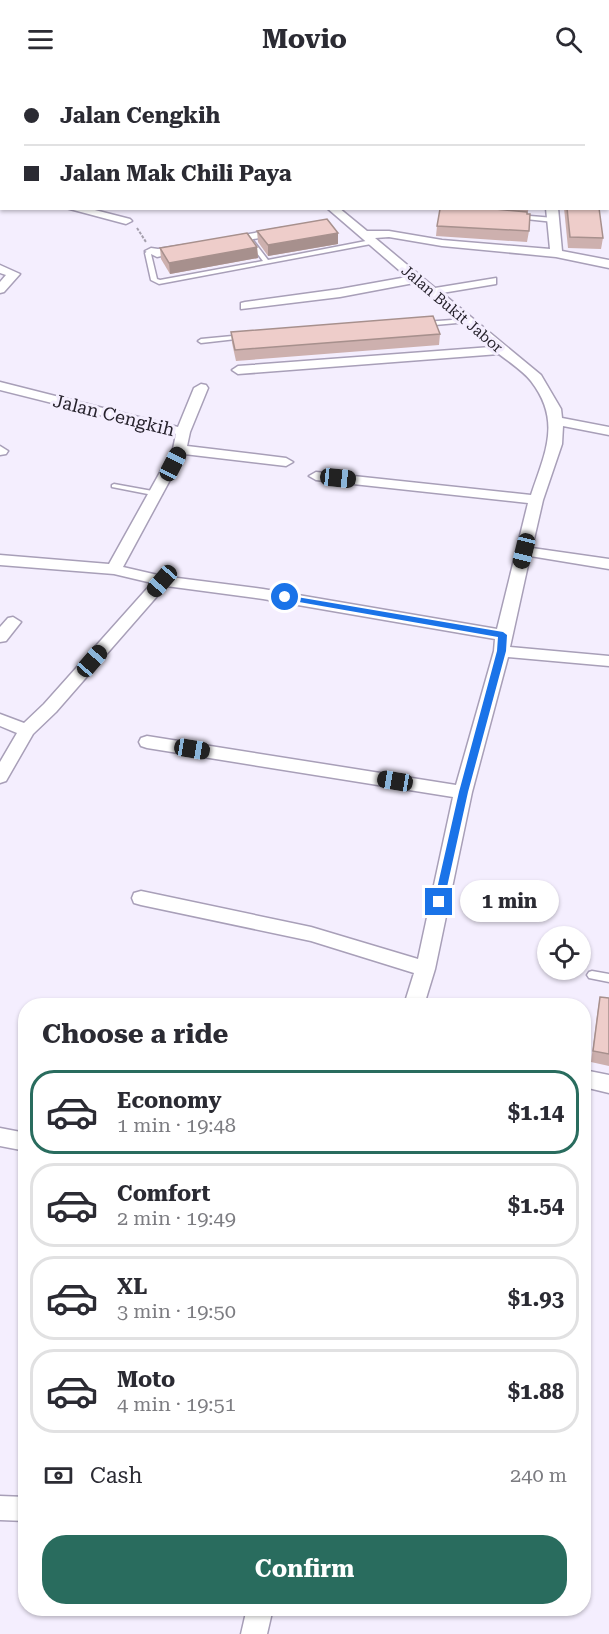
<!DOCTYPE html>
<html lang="en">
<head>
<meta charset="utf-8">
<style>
	:root { --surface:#fff; --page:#f7f7f7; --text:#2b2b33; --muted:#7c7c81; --line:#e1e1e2; --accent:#296c5e }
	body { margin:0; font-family:"Roboto Serif",serif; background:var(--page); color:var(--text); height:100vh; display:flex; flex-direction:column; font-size:22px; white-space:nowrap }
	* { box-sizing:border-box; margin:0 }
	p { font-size:20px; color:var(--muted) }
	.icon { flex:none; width:33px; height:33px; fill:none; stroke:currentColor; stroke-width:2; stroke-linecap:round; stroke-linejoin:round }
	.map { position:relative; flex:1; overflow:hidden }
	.sheet { position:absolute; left:18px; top:920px; width:573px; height:618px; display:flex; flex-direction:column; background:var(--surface); border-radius:24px; box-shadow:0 2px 4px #0004 }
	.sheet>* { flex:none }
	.banner { position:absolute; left:0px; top:0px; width:609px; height:132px; box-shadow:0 2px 4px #0004; display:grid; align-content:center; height:132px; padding:0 24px; background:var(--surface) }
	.tools { position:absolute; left:537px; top:848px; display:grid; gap:12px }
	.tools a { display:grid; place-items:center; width:54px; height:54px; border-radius:50%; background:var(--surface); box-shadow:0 2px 4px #0004; font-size:30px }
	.end { position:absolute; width:27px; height:27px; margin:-14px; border:8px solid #1a73e8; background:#fff; box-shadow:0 0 0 3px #fff }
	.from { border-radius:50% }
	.bubble { position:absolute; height:42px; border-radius:21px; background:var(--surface); box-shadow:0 2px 4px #0004; font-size:20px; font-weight:700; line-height:42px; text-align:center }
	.car { position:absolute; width:18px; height:36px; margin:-18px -9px; border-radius:8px; box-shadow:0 0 4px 2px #0007; background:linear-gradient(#222 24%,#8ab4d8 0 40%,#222 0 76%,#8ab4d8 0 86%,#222 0) }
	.banner b { display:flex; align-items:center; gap:21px; height:57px; font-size:22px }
	.banner b+b { border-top:2px solid var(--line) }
	.banner i { width:15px; height:15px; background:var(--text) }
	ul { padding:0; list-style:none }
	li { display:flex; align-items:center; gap:18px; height:84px; margin:0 12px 9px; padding:0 12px; border:3px solid var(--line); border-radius:24px }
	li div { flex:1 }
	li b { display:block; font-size:22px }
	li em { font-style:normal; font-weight:700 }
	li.selected { border-color:var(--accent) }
	li>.icon { width:54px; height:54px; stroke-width:1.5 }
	h2 { padding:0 24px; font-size:27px; line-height:72px }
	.pay { display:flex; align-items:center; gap:15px; height:66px; padding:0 24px; font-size:22px }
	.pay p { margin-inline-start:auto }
	.cta { display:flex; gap:12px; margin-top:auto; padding:12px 24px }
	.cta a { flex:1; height:69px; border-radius:24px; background:var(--accent); color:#fff; font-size:24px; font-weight:700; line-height:69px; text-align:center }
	header { display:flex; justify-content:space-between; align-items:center; height:78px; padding:0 24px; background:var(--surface); font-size:27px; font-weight:700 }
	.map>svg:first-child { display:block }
</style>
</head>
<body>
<header><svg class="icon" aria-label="menu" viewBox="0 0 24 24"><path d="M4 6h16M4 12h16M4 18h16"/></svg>Movio<svg class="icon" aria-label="search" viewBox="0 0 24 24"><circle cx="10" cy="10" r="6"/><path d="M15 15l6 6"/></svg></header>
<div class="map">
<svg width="609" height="1556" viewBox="0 0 609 1556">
	<rect width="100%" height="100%" fill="#f4eefe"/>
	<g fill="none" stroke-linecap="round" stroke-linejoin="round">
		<g stroke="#a89fb8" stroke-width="3">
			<g id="service">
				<polygon points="608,100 609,101 609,108 608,107"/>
				<polygon points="518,137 554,140 557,142 554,144 516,140 515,139"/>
				<polygon points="248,161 252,161 268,182 371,162 374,164 371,166 159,206 151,202 145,175 149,172 154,173 151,176 157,201 160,202 263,183 247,162"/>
				<polygon points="466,241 468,242 468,244 424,248 421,246 424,244"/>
				<polygon points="243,257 245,258 245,260 201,265 198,263 201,261"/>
				<polygon points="114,406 158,414 162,416 158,418 112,409 112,407"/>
				<polygon points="592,893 609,896 609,904 589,900 587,897 589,894"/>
			</g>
		</g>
		<g stroke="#a89fb8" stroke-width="3">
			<g id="minor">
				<polygon points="166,0 176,0 177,2 167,2"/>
				<rect x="365" y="0" width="10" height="2"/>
				<polygon points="458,0 468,0 457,2"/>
				<rect x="547" y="0" width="10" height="2"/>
				<rect x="0" y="119" width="2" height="6"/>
				<polygon points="66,130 87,130 130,141 132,143 126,146"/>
				<path d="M327 130H339L367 153H389L442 162 550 171 546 130H558L562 173 609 182V190L556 179 442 168 389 159 375 160 435 210 496 200V206L442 215 541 297 561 331 562 340 609 349V357L563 348 562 366 543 422 532 470 609 481V491L530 478 510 569 609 578V588L508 579 472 714 435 891 424 927H404L414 895 311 863 141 827 134 825 132 820 134 815 141 813 311 849 418 881 453 719 147 670 141 668 139 664 141 660 147 658 456 707 494 573 495 561 263 521 166 508 56 634 33 656 6 703 0 705V684L17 655 0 648V636L24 645 44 626 152 505 114 496 0 487V477L109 486 173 371 176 356 0 312V304L178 349 194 310 201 306 206 307 208 310 190 354 187 368 286 380 293 384 286 388 184 376 123 489 162 498 263 511 497 551 528 425 316 402 309 398 316 394 531 417C545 375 562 343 531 303 523 293 509 284 499 276L238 296 232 292 238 288 491 269 414 205 340 219 241 231V225L245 224 340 211 407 199Z"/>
				<polygon points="282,150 286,151 286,155 227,166 221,163 227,160"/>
				<polygon points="185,167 189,168 189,172 157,179 145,173 151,170 158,171"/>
				<polygon points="0,187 20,196 4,214 0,215 0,204 6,197 0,195"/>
				<polygon points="0,368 8,373 6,376 0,377"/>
				<polygon points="13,539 21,544 6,563 0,564 0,549 8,540"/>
				<polygon points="584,992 609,997 609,1015 584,1009"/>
				<polygon points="0,1050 26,1055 26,1073 0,1068"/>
				<polygon points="0,1418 26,1419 26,1443 0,1442"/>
				<polygon points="247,1530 273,1530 267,1556 241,1556"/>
			</g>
		</g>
		<polyline stroke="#a49fad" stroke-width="2" stroke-dasharray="3 1.5" stroke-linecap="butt" points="137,150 146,164"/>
		<use href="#service" fill="#fff" fill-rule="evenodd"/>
		<use href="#minor" fill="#fff" fill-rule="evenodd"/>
	</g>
	<g fill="#cdb0ae">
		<polygon points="445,130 529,130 527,136 529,153 527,164 436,158 437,148"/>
		<polygon points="564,130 599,130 603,160 601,171 568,170"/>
		<polygon points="257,153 338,155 338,166 268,178 258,164"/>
		<polygon points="257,169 258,180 170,196 161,181 160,170"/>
		<polygon points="231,254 440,256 439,267 236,283 232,265"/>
		<polygon points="600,919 609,920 609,988 591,984 598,930"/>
	</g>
	<g fill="#a7908d">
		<polygon points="338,155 338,166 268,178 268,167"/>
		<polygon points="257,169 258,180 170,196 169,185"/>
	</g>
	<g fill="#eecdca" stroke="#a7908d" stroke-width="1.5">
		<polygon points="445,130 485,130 527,134 527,136 530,136 529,153 437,148 440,131 444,131"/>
		<polygon points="567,130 599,130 603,160 570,159"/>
		<polygon points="327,141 338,155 268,167 257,153"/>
		<polygon points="247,155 257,169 169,185 160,170"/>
		<polygon points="433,238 440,256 235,272 231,254"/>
		<polygon points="600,919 609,920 609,976 593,973"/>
	</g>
	<polygon fill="#1a73e8" points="285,517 503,554 507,557 506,573 468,714 443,827 436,827 434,824 459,714 497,573 498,559 282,521 282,518"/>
	<g text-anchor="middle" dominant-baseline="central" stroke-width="6" stroke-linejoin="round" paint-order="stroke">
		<g font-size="15" fill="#26222c" stroke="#f4eefe">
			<text transform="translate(452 231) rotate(40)">Jalan Bukit Jabor</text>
		</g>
		<g font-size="18" fill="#26222c" stroke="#f4eefe">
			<text transform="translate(114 337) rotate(14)">Jalan Cengkih</text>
		</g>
	</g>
</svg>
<div class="tools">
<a><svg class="icon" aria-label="locate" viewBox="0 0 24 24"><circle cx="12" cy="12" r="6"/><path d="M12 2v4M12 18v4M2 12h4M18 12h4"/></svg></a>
</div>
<i class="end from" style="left:285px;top:519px"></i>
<i class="end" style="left:439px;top:824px"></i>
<div class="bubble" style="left:460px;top:802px;width:99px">1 min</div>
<i class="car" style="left:173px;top:386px;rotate:27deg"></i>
<i class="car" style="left:338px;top:400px;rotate:96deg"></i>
<i class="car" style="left:524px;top:473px;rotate:194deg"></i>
<i class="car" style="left:162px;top:503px;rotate:221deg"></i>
<i class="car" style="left:92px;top:583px;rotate:41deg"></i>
<i class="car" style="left:192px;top:671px;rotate:99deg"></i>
<i class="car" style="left:395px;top:703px;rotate:279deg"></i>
<div class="banner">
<b><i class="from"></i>Jalan Cengkih</b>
<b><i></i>Jalan Mak Chili Paya</b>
</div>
<section class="sheet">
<h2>Choose a ride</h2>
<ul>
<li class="selected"><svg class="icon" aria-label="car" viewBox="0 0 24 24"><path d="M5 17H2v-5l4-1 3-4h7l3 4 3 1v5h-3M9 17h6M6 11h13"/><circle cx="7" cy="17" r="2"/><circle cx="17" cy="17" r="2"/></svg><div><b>Economy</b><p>1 min · 19:48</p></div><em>$1.14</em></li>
<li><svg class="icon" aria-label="car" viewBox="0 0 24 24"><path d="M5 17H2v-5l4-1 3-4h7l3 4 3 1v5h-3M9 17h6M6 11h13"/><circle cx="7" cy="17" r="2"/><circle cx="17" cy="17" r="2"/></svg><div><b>Comfort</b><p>2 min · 19:49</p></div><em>$1.54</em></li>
<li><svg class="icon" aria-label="car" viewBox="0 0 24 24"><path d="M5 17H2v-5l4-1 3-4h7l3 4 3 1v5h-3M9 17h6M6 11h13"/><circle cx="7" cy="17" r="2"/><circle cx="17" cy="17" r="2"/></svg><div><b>XL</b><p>3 min · 19:50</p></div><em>$1.93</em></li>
<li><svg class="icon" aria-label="car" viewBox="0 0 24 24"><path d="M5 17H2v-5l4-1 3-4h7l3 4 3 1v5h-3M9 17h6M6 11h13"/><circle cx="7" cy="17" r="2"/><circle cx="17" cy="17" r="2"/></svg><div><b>Moto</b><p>4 min · 19:51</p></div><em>$1.88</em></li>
</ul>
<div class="pay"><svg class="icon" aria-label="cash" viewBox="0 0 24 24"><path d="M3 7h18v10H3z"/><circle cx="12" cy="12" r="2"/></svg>Cash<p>240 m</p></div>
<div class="cta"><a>Confirm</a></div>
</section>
</div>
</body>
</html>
